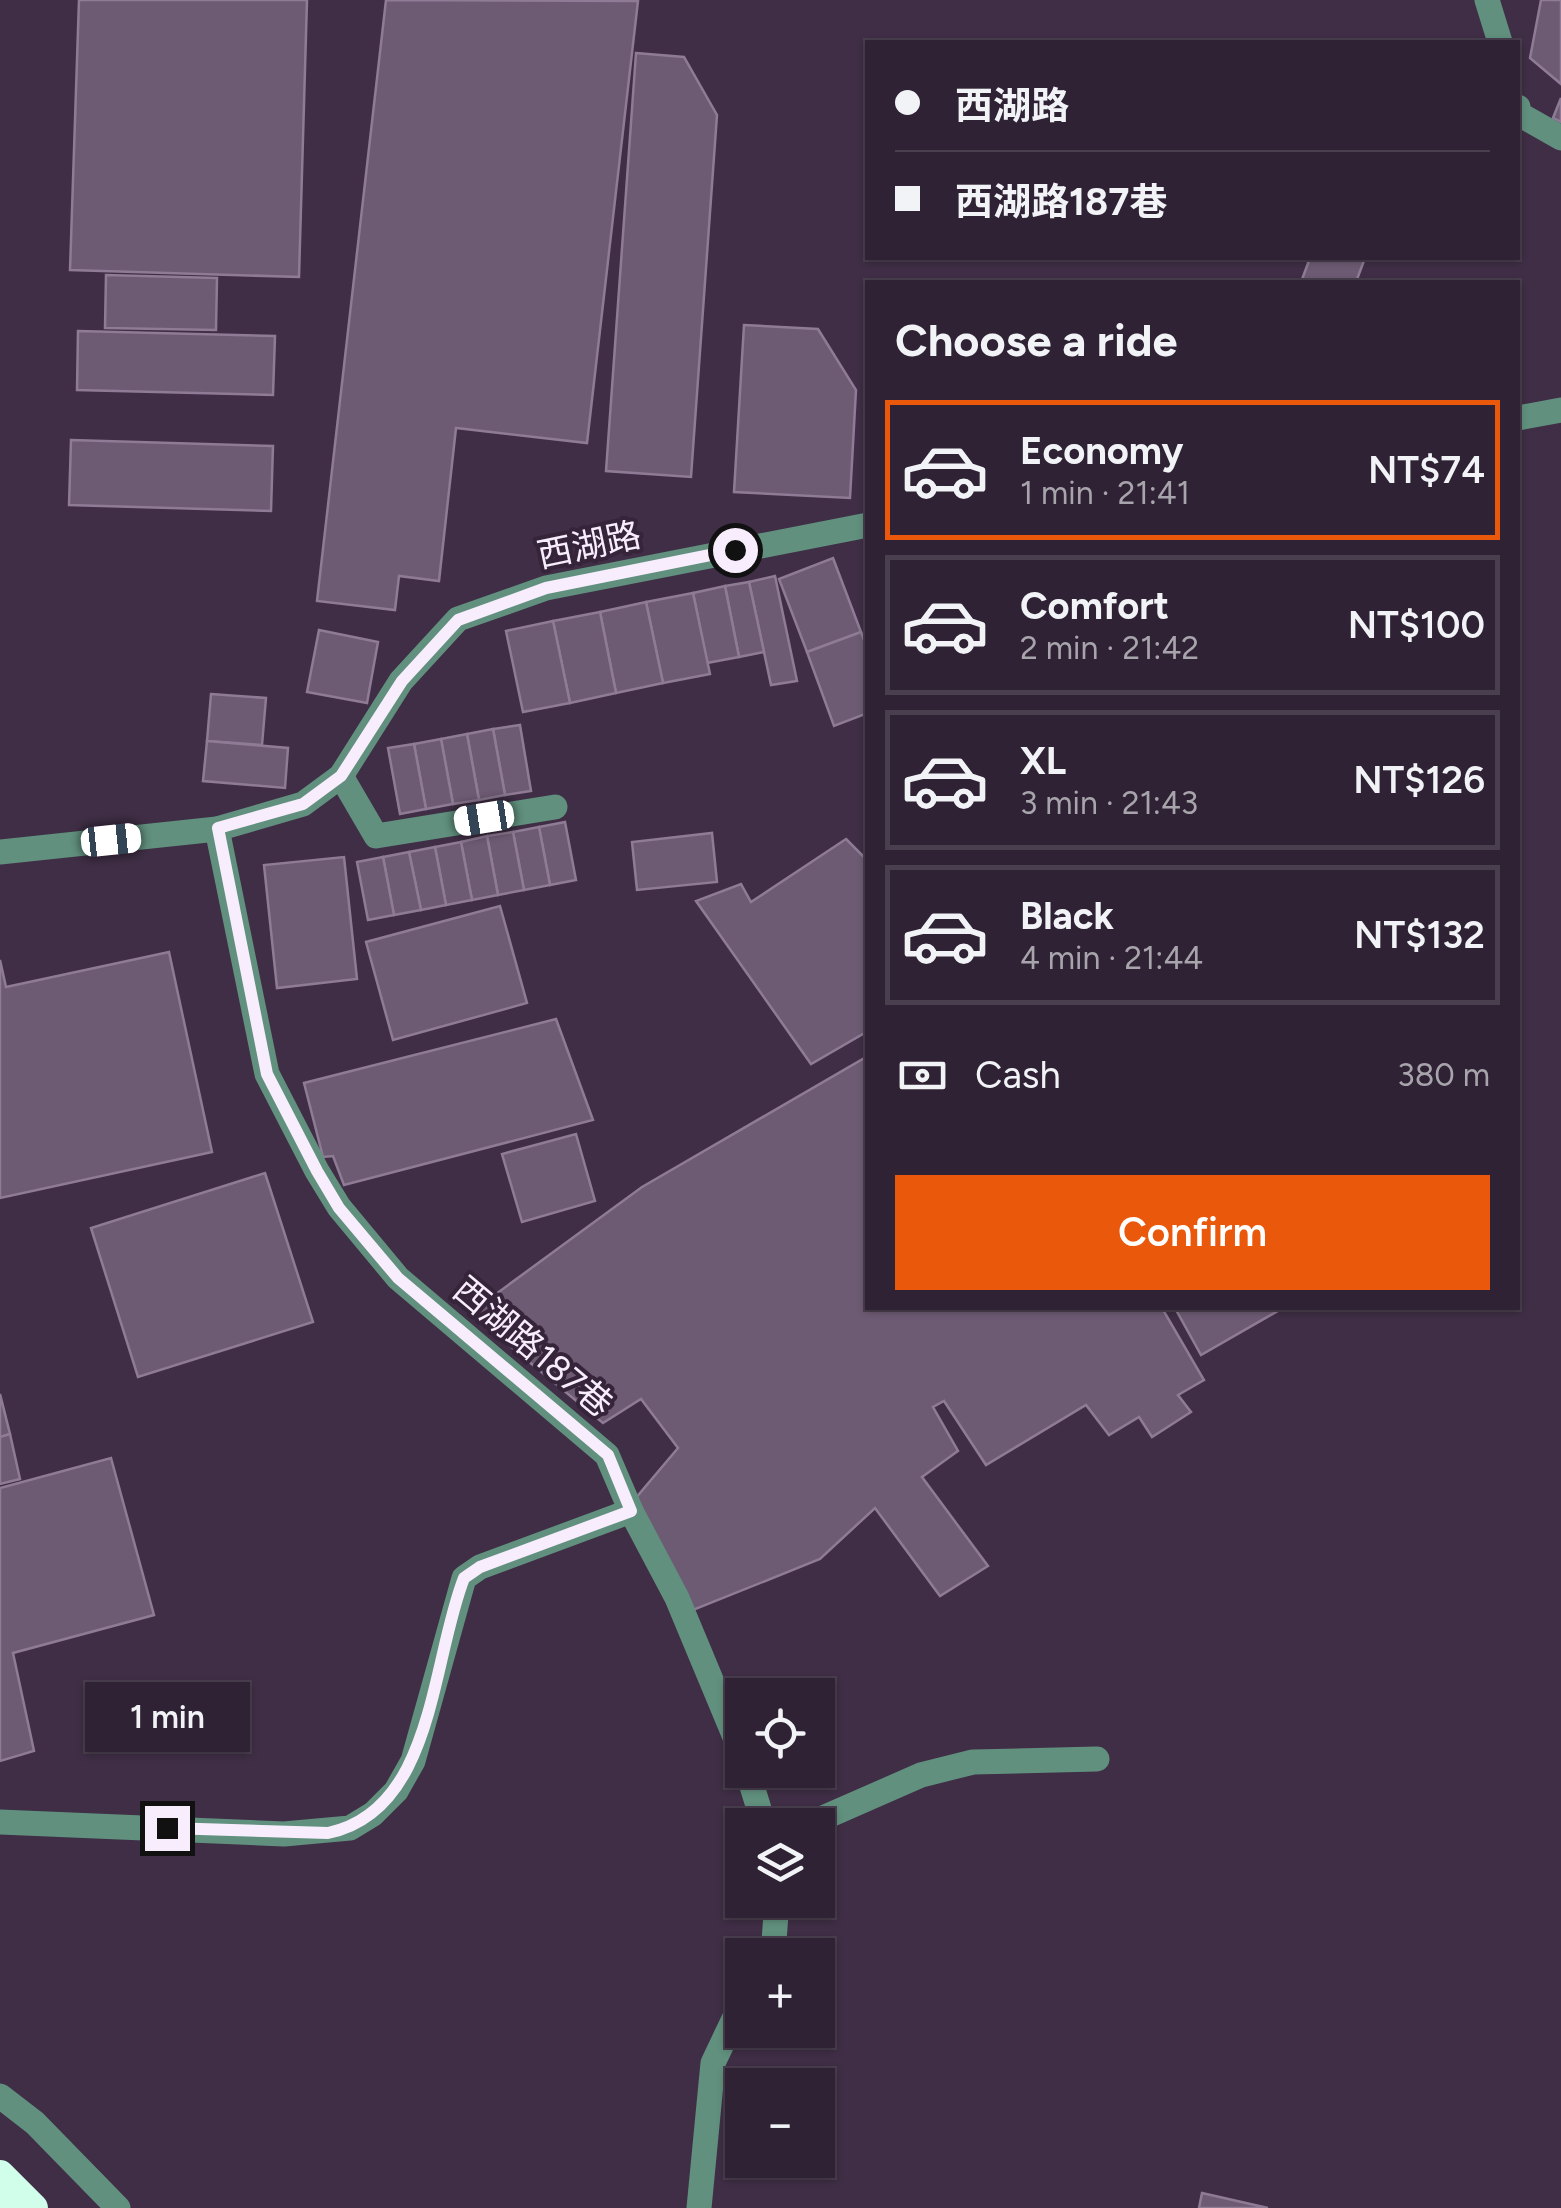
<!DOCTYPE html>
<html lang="en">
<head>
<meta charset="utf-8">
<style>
	:root { --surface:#2f2234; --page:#372a3c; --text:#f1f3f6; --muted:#a7a4ac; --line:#4a3f4f; --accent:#ea580c }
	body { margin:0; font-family:Figtree,"Noto Sans TC",sans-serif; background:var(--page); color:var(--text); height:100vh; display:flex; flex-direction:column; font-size:38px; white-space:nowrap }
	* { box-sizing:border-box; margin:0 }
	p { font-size:32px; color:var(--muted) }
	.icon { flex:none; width:55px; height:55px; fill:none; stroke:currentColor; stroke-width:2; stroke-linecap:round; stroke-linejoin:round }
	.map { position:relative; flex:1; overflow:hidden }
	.drawer { position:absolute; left:865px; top:280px; width:655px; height:1030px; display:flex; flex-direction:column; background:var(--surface); border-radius:0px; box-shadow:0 2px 8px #0004,0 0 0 2px var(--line) }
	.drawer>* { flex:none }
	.guide { position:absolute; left:865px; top:40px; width:655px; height:220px; border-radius:0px; box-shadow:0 2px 8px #0004,0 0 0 2px var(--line); display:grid; align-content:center; height:220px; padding:0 30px; background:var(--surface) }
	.fabs { position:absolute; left:725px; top:1678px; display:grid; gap:20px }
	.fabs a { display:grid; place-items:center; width:110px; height:110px; border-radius:0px; background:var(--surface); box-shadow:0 2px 8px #0004,0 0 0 2px var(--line); font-size:50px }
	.end { position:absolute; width:45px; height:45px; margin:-22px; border:12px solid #f8edfc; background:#111; box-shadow:0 0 0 5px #111 }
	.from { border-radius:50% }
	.bubble { position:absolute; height:70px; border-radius:0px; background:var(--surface); box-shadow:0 2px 8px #0004,0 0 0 2px var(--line); font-size:32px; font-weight:600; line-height:70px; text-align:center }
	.car { position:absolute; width:30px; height:60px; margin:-30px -15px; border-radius:12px; box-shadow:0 0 8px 2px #0007; background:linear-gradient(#fff 24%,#345 0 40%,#fff 0 76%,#345 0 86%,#fff 0) }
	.guide b { display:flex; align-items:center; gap:35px; height:95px; font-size:38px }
	.guide b+b { border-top:2px solid var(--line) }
	.guide i { width:25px; height:25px; background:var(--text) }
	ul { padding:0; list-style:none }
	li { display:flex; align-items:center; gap:30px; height:140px; margin:0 20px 15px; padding:0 10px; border:5px solid var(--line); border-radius:0px }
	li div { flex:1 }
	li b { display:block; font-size:38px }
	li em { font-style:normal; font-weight:600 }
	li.current { border-color:var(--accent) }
	li>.icon { width:90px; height:90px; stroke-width:1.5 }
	h2 { padding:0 30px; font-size:45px; line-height:120px }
	.pay { display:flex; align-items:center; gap:25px; height:110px; padding:0 30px; font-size:38px }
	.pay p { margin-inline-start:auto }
	.primary-button { display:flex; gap:20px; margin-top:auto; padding:20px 30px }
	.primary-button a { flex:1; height:115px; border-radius:0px; background:var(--accent); color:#fff; font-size:40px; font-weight:600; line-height:115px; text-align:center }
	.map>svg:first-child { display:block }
</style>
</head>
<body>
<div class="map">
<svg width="1561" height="2208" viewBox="0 0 1561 2208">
	<rect width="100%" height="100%" fill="#3f2e45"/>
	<g fill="#6d5b73" stroke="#8f7b95" stroke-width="2.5">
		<polygon points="79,0 307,0 299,277 70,270"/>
		<polygon points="386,0 638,1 587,443 456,428 439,581 399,576 395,610 317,601"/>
		<polygon points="1541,0 1561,0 1561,84 1530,58"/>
		<polygon points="636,53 684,57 717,115 691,477 606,471"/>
		<polygon points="1561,98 1561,122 1553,118"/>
		<polygon points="1310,258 1365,258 1356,282 1301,282"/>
		<polygon points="106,275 217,278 216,330 105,328"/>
		<polygon points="744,325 818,329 856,390 850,498 734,492"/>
		<polygon points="78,331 275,336 273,395 77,390"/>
		<polygon points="71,440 273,446 271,511 69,505"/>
		<polygon points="833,558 861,632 807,652 779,579"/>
		<polygon points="775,576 797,681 771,685 749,582"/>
		<polygon points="749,582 764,652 739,657 725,586"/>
		<polygon points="725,586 739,657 707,663 693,593"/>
		<polygon points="693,593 710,674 663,683 646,602"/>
		<polygon points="646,602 663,683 616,693 600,612"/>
		<polygon points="600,612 616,693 570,703 553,621"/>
		<polygon points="553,621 570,703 523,712 506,631"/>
		<polygon points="319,630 378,642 367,703 307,692"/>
		<polygon points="861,632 868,651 868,713 834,726 807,652"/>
		<polygon points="211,694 266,698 262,745 207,741"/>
		<polygon points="520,725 531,791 505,795 493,729"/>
		<polygon points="493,729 505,795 479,800 467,734"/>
		<polygon points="467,734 479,800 453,804 441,739"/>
		<polygon points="441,739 453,804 426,809 414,744"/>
		<polygon points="207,741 288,748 285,788 203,781"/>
		<polygon points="414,744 426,809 400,814 388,748"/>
		<polygon points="565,822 576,880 550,885 539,827"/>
		<polygon points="539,827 550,885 524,890 513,832"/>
		<polygon points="513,832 524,890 498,895 487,836"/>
		<polygon points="712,833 717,882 637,890 632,842"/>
		<polygon points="487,836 498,895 472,900 461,842"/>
		<polygon points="846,839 868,861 868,1031 811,1064 696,901 741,884 751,902"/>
		<polygon points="461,842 472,900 446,905 435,847"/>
		<polygon points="435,847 446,905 421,910 409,852"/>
		<polygon points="409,852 421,910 394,915 383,857"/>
		<polygon points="344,857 357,979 277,988 264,865"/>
		<polygon points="383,857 394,915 368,920 357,862"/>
		<polygon points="500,906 527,1003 393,1040 366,942"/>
		<polygon points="169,952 212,1152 0,1198 0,960 6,987"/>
		<polygon points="556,1019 593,1120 344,1185 333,1156 323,1157 304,1083"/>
		<polygon points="868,1056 868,1308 1162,1308 1204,1380 1178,1395 1191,1412 1152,1437 1139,1417 1109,1435 1086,1405 986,1465 944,1401 933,1407 958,1451 922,1477 988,1566 940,1596 875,1508 820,1559 693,1610 635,1499 678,1448 641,1399 603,1423 470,1313 642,1187"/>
		<polygon points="576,1134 595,1201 522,1222 502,1154"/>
		<polygon points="265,1173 313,1322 138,1377 91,1228"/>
		<polygon points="1175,1308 1283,1308 1201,1355"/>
		<polygon points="0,1394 10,1434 0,1437"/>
		<polygon points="10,1434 20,1479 0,1484 0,1437"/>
		<polygon points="111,1458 154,1615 13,1653 34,1751 0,1761 0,1488"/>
		<polygon points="1202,2193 1268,2208 1199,2208"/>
	</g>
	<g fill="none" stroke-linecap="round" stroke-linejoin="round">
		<g stroke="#61907e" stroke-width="25">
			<polyline points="1487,0 1500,42"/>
			<polyline points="1518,107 1519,114 1561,138"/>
			<polyline points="1518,418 1561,410"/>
			<polyline points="341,776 376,836 555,807"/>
			<polyline points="0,852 217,829 303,804 341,776 401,681 458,619 546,588 868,525"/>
			<polyline points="631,1511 677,1598 742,1754"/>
			<polyline points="747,1770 764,1825"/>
			<polyline points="0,1822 284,1834 350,1828 373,1814 396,1791 413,1761 464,1578 480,1567 631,1511 607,1455 398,1278 339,1207 317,1171 267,1074 217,829"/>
			<polyline points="807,1825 921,1775 973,1762 1097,1759"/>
			<polyline points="773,1955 777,1900"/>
			<polyline points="0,2096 35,2123 118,2208"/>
			<polyline points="699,2208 713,2063 742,2002"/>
		</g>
		<polyline stroke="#d1feeb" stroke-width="30" points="0,2201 9,2208"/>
		<polyline stroke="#d1feeb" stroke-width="30" points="0,2175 33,2208"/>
	</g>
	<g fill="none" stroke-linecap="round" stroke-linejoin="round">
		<path stroke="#f8edfc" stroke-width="12" d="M167 1828 328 1833C434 1811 431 1662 464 1578L480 1567 631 1511 608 1455 398 1278 339 1208 317 1171 267 1074 218 828 303 804 341 776 402 681 458 620 546 588 735 550"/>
	</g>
	<g text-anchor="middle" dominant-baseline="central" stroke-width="8" stroke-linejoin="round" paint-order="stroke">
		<g font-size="35" fill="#f8edfc" stroke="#35243a">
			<text transform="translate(589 545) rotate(-12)">西湖路</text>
			<text transform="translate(533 1347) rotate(40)">西湖路187巷</text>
		</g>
	</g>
</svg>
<div class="fabs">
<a><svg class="icon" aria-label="locate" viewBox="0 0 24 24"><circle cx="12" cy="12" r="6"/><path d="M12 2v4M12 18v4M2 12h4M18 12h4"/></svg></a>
<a><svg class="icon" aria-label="layers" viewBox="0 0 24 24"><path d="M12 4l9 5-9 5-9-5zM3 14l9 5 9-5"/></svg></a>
<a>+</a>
<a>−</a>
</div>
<i class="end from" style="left:735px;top:550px"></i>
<i class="end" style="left:167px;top:1828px"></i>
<div class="bubble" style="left:85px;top:1682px;width:165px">1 min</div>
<i class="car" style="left:484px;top:818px;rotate:261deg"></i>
<i class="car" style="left:111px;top:840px;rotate:84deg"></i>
<div class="guide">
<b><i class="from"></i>西湖路</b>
<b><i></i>西湖路187巷</b>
</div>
<section class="drawer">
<h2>Choose a ride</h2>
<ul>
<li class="current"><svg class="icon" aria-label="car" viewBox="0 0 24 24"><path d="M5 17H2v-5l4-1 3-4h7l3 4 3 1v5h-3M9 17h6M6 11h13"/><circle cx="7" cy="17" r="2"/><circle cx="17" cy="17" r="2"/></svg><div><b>Economy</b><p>1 min · 21:41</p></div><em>NT$74</em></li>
<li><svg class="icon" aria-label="car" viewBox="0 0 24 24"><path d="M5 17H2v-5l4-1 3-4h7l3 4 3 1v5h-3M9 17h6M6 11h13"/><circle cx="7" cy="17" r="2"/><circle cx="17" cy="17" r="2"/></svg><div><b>Comfort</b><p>2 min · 21:42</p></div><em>NT$100</em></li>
<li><svg class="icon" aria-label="car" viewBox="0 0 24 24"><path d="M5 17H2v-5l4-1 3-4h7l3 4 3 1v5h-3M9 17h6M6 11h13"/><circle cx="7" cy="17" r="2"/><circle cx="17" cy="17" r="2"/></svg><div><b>XL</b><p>3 min · 21:43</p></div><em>NT$126</em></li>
<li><svg class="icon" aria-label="car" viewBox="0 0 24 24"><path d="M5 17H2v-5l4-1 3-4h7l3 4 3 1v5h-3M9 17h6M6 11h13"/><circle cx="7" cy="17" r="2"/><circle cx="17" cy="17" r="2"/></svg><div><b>Black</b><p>4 min · 21:44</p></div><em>NT$132</em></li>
</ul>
<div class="pay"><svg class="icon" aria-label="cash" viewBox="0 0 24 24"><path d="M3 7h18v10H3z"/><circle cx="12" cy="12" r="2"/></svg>Cash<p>380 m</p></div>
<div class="primary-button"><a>Confirm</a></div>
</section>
</div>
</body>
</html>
